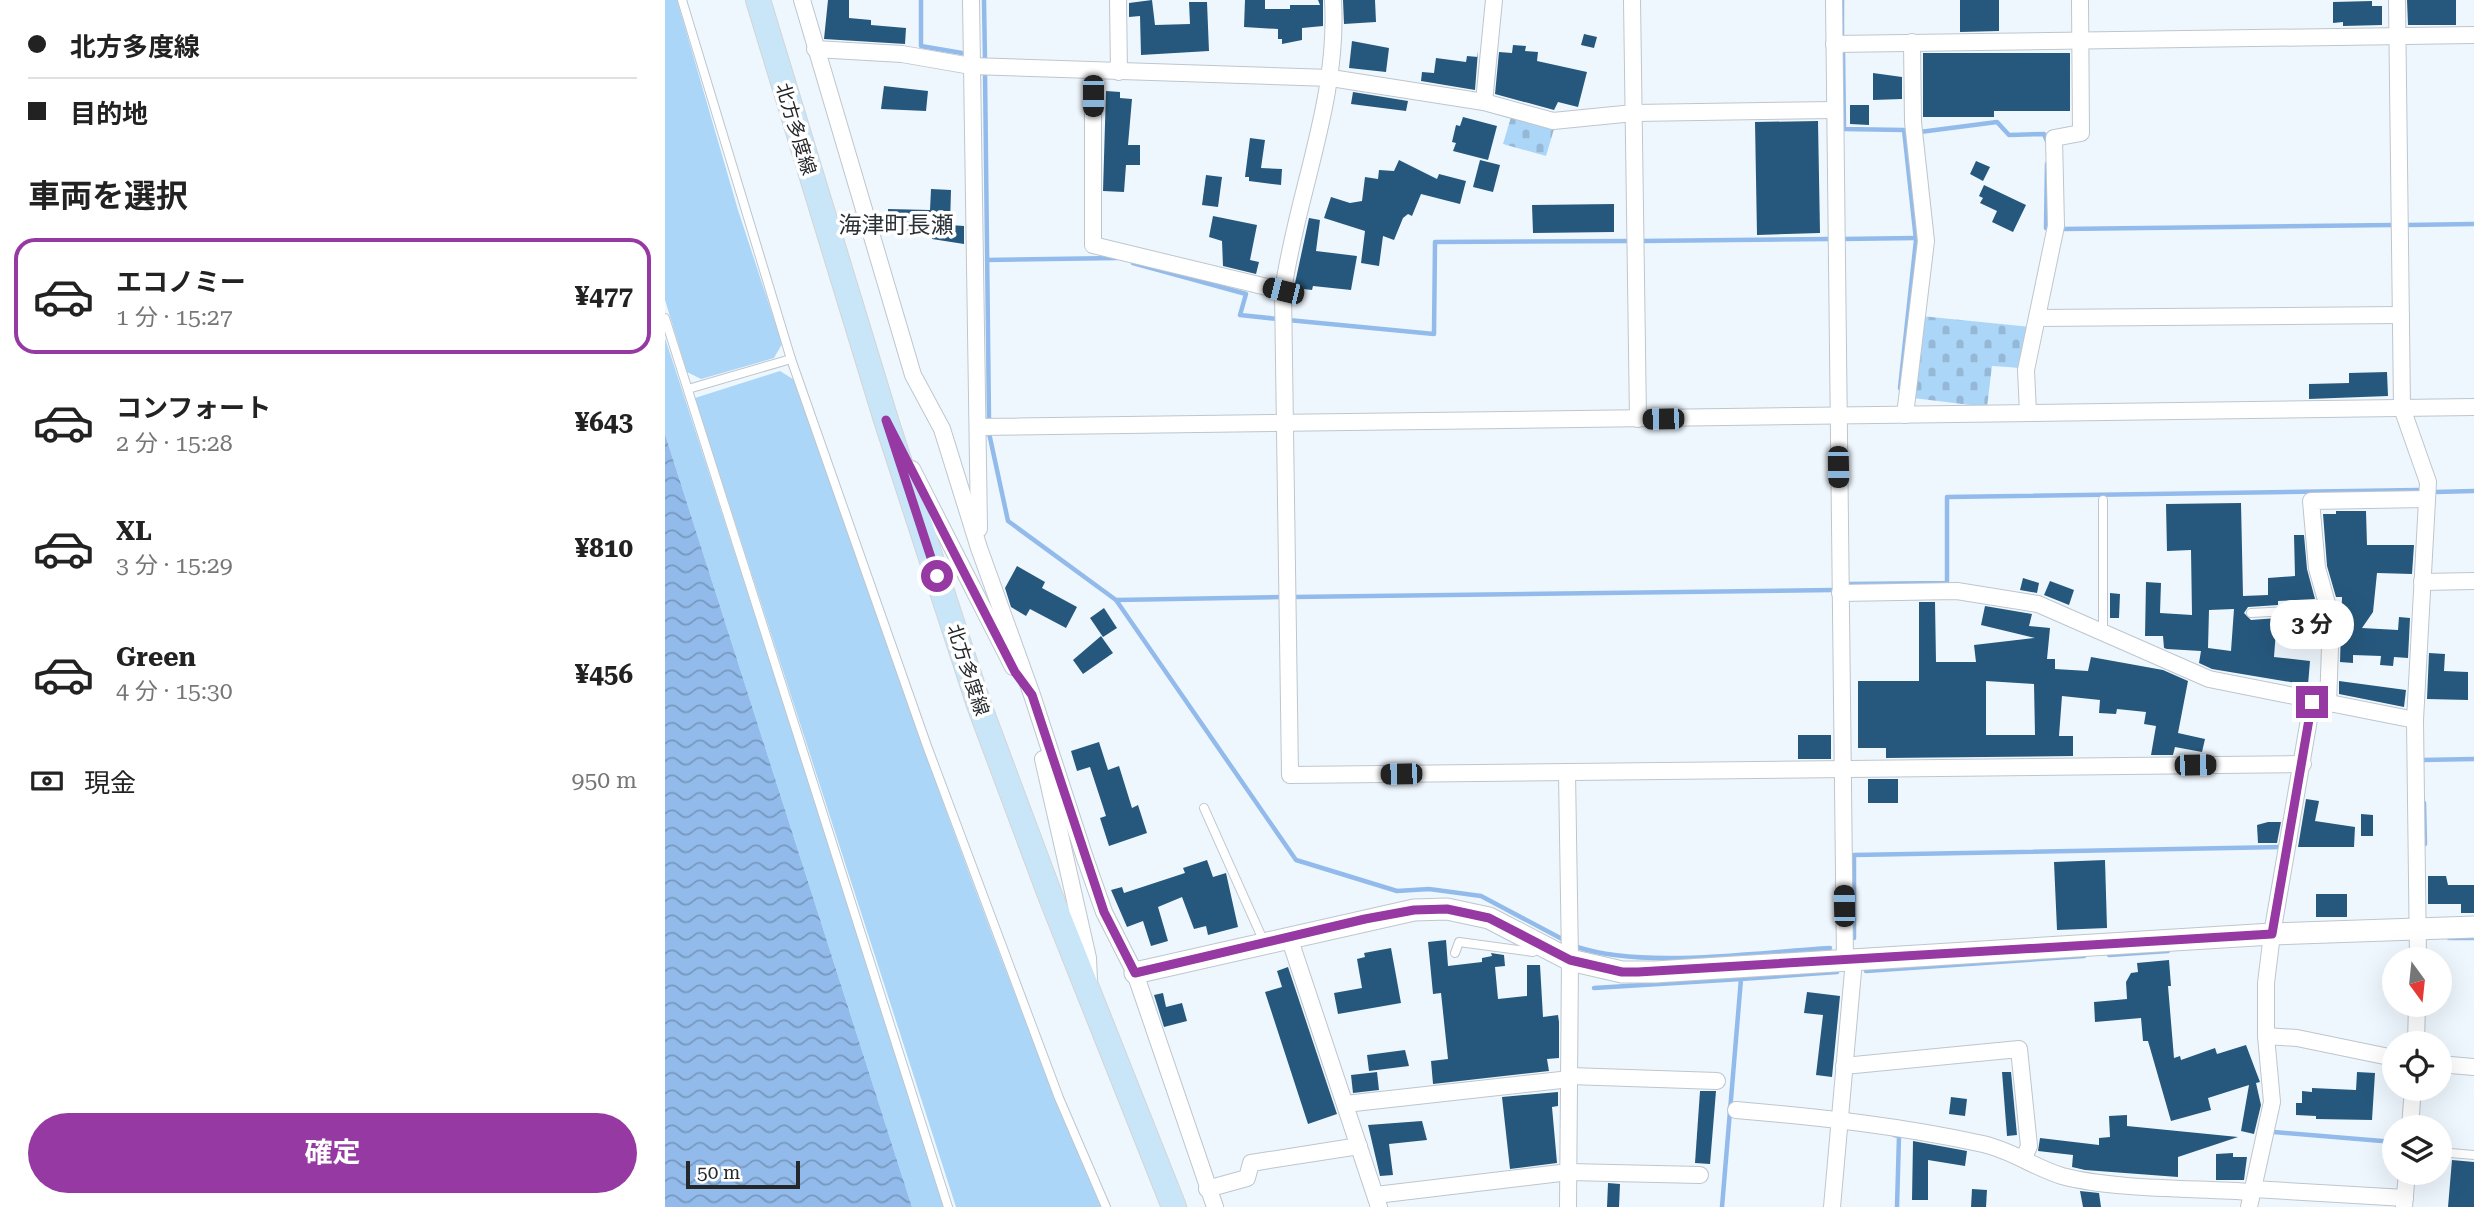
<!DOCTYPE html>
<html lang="ja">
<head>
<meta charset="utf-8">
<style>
	:root { --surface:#fff; --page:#f2f2f2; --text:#222; --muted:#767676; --line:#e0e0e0; --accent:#9639a3 }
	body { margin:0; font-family:"Roboto Serif","Noto Sans JP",serif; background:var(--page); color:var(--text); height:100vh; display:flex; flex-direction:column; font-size:26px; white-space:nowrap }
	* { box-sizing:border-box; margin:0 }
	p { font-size:23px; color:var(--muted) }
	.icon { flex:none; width:38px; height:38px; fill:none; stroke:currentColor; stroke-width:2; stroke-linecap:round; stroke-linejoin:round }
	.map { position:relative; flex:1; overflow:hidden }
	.details { display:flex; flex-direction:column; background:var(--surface); width:665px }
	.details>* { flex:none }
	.guide { display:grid; align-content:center; height:154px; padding:0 28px; background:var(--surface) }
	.needle { width:46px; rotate:165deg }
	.tools { position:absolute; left:1717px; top:947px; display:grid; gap:14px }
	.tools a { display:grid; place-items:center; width:70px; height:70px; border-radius:50%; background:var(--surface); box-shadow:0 7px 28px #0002; font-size:35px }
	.scale { position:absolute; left:21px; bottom:18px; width:114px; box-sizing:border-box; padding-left:7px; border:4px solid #25282b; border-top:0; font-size:19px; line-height:24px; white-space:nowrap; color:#25282b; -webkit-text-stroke:5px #fff; paint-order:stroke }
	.end { position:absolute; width:32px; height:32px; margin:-16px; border:9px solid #9639a3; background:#fff; box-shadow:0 0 0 4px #fff }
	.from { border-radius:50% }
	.bubble { position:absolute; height:49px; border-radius:24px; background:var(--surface); box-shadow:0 7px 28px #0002; font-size:23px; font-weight:700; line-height:49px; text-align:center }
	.car { position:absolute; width:21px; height:42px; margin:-21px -10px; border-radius:9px; box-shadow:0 0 5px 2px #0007; background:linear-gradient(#222 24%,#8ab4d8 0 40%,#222 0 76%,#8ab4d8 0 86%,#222 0) }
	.guide b { display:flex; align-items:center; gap:24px; height:66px; font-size:26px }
	.guide b+b { border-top:2px solid var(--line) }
	.guide i { width:18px; height:18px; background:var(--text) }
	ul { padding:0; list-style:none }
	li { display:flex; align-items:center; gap:21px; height:116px; margin:0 14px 10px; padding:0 14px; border:4px solid transparent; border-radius:21px }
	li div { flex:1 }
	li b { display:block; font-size:26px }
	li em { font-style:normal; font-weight:700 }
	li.current { border-color:var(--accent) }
	li>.icon { width:63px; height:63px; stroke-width:1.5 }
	h2 { padding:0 28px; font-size:32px; line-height:84px }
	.pay { display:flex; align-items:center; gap:18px; height:77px; padding:0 28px; font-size:26px }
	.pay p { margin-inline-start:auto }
	.action { display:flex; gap:14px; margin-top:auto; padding:14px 28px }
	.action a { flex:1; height:80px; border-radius:42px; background:var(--accent); color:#fff; font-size:28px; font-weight:700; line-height:80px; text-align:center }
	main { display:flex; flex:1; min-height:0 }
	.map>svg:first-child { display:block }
</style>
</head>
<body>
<main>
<section class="details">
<div class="guide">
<b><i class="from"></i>北方多度線</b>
<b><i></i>目的地</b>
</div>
<h2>車両を選択</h2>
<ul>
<li class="current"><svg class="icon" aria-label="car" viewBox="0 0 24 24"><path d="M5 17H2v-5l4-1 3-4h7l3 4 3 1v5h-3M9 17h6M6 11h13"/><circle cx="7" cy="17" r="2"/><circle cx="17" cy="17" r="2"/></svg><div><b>エコノミー</b><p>1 分 · 15:27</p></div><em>¥477</em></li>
<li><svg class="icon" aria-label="car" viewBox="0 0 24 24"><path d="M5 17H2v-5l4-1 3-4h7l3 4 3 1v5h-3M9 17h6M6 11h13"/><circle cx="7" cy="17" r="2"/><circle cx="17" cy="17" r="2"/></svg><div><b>コンフォート</b><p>2 分 · 15:28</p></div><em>¥643</em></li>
<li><svg class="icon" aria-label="car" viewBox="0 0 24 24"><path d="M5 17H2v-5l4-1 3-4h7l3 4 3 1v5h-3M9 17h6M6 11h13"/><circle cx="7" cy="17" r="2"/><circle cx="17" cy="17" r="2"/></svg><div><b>XL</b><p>3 分 · 15:29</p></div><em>¥810</em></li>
<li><svg class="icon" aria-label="car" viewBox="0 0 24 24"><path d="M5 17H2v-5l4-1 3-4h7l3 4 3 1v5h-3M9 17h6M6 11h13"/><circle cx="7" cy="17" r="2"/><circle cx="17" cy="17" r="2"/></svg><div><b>Green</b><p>4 分 · 15:30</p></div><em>¥456</em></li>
</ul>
<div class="pay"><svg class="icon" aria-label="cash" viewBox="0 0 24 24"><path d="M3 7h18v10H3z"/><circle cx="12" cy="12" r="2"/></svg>現金<p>950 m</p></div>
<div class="action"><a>確定</a></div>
</section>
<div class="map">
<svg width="1809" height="1207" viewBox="0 0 1809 1207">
	<defs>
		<pattern id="cemetery-stones" width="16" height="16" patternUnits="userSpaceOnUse" patternTransform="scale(1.75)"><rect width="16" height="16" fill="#acd6f8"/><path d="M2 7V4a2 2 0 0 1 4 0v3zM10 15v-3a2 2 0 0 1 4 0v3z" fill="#94b8d5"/></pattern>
		<pattern id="water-waves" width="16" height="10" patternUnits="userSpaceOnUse" patternTransform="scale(1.75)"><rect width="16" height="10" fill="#92bbeb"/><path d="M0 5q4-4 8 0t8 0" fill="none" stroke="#7798bf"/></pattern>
	</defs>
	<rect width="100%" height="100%" fill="#eff7fe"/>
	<g fill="#acd6f8">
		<polygon points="0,0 12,0 73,210 117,344 109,358 36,379 22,372 0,300"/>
		<polygon points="0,338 20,399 281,1207 247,1207 0,434"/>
		<path d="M115 371 131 381C226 659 321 936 436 1207H291L30 398Z"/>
	</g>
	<g fill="url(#cemetery-stones)">
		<polygon points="846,117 889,129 881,156 838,144"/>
		<polygon points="1256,316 1366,327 1357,368 1327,366 1322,407 1248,398"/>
	</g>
	<polygon fill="url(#water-waves)" points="0,434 247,1207 0,1207"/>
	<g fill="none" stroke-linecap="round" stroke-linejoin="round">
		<g stroke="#92bbeb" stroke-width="4.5">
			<polyline points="256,0 256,46 297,53"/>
			<polyline points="319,0 320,60"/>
			<polyline points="1177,0 1177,36"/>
			<polyline points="1178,51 1179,129 1239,130 1251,240 1235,388"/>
			<polyline points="320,72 324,420"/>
			<polyline points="1255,132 1332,122 1344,135 1379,134 1382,141"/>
			<polyline points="1382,164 1381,228 1386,229"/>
			<polyline points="1742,225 1809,224"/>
			<polyline points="1397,229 1728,225"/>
			<polyline points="1177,239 1251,238"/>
			<polyline points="976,241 1165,239"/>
			<polyline points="322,260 452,258"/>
			<polyline points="468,263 581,294 575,315 613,319"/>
			<polyline points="623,320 769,334 770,242 965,241"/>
			<polyline points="324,433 343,521 451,600 631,860 732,891 764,889 816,896 899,940"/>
			<polyline points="1770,492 1809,491"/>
			<polyline points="1184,584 1282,583 1282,497 1753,490"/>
			<polyline points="628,597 1168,590"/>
			<polyline points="451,600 616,597"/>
			<polyline points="1757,763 1757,760 1809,759"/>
			<polyline points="1759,803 1760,844"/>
			<polyline points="1189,938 1189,855 1617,847"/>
			<polyline points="1784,938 1809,938"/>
			<path d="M912 947C979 969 1092 952 1165 948"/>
			<polyline points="1444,955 1503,951"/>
			<polyline points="1201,971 1419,956"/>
			<polyline points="929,988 1076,979"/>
			<polyline points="1609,1132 1729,1142"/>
			<polyline points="1229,1135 1234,1136 1232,1207"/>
			<polyline points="1057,1207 1076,979 1172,972"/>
		</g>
	</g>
	<g fill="#26587d" fill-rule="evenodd">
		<polygon points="163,0 184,0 184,18 206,20 206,25 241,28 240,44 159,39"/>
		<polygon points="487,0 490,25 525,24 524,2 542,2 544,51 476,55 475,16 464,17 464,3"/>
		<polygon points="580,0 600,0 600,9 625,9 625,5 655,5 653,0 658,0 658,26 637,28 637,40 617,44 617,39 613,39 613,29 579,27"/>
		<polygon points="678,0 710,0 711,22 679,24"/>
		<polygon points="1295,0 1334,0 1334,31 1295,32"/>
		<polygon points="1742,0 1791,0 1791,25 1743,25"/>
		<polygon points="1707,1 1707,6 1717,6 1717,25 1678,26 1678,22 1668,23 1668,2"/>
		<polygon points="919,34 932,37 929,48 916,45"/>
		<polygon points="687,41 724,48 721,72 684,68"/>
		<polygon points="848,45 861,46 860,51 873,52 872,61 922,72 913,107 893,102 889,110 830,94 834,52 847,53"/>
		<polygon points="813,51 810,90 756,81 757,72 769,73 771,58 801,62 802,56 813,57"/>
		<polygon points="1258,53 1405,53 1405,111 1329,111 1329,117 1258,117"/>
		<polygon points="1208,73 1237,77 1237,99 1208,100"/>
		<polygon points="219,86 263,91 261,111 216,109"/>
		<polygon points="441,91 455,92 455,98 467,99 463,145 475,145 475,165 461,165 459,192 438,191"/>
		<polygon points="688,92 743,101 741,111 686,104"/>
		<polygon points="1185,105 1204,105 1204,125 1185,124"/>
		<polygon points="798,117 832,126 823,160 788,151 791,143 787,142 791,125 795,126"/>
		<polygon points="1153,121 1155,233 1092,235 1090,122"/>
		<polygon points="585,138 600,140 596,168 617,169 616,185 584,181 584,177 580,177"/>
		<polygon points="734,160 772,179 774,174 801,181 795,204 756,194 747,216 743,214 738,218 729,240 718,236 714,266 696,263 700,231 659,218 666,197 685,203 697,201 700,177 713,179 714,170 729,171"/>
		<polygon points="815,160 835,165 828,192 808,187"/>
		<polygon points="1311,161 1325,167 1318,181 1305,174"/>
		<polygon points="541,175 557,177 553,207 537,205"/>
		<polygon points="1319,185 1361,205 1348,232 1327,222 1332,211 1315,203 1318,198 1314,196"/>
		<polygon points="266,189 286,190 285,225 299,226 299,244 267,239 268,235 216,231 215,217 223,217 223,209 265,210"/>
		<polygon points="949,204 949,232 868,233 867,205"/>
		<polygon points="548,216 592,225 585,260 594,262 591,274 558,266 557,241 544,237"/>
		<polygon points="644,218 655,220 651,251 692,256 686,290 648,286 647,290 629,288"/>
		<polygon points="1722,372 1723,396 1644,399 1644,384 1684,383 1684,373"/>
		<path d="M1576 503 1578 596 1603 595V578L1630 576 1629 535H1639L1642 569 1650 599 1613 601V605L1583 607 1579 613 1586 620 1612 618 1609 657 1645 661 1643 685 1547 669 1534 663 1536 651 1502 649 1499 648 1498 636H1480L1481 582 1496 583 1495 613 1527 615 1526 550 1502 551 1501 504ZM1569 609 1566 651 1543 648 1544 610Z"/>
		<polygon points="1671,511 1701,511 1702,545 1749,545 1747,574 1712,573 1708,612 1697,628 1733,630 1734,617 1745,618 1743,658 1729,657 1728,666 1715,665 1716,656 1688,655 1688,663 1675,662 1677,597 1671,597 1662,566 1658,514 1671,514"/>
		<polygon points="352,566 380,582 377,588 412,607 401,628 365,609 361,616 346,607 340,588"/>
		<polygon points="1358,578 1374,583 1372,593 1355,590"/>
		<polygon points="1385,581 1409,590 1404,605 1379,595"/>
		<polygon points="1445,593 1455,594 1454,618 1445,618"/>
		<path d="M1254 602H1270L1271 662H1311L1309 645 1370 638 1316 625 1320 606 1367 614 1364 626 1385 628 1382 659H1390V669L1423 671 1426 657 1498 670 1523 681 1513 733 1540 739 1537 752 1510 747 1508 755H1486L1491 726 1479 724 1481 712 1452 709 1451 714 1434 713 1435 700 1397 696 1394 736H1408V756L1221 758V748H1193V681H1254ZM1321 681 1369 684 1370 735H1321Z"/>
		<polygon points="439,608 452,628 438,637 425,618"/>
		<polygon points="436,636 448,653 418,674 408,660"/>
		<polygon points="1764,653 1780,654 1779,671 1803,672 1803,700 1762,699"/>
		<polygon points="1674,681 1741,690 1739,707 1674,694"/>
		<rect x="1133" y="735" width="33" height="24"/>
		<polygon points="434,742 443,770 454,766 467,808 473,805 482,833 444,846 435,818 441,816 425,767 412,771 406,751"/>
		<rect x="1203" y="779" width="30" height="24"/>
		<polygon points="1641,799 1654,801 1650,821 1690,827 1689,847 1633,847"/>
		<polygon points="1696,814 1708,815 1708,836 1696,836"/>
		<polygon points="1603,822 1616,822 1612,843 1593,843 1592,825"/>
		<polygon points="542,860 548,877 561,873 573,927 543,935 541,926 529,929 517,897 493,907 503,941 486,946 478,921 462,927 446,890 457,887 459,893 520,873 518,868"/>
		<polygon points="1440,860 1442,928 1392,930 1389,862"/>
		<polygon points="1763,876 1781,876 1783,885 1809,885 1809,913 1796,913 1796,904 1763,904"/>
		<rect x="1651" y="894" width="31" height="23"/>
		<polygon points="781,940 783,966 817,962 817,958 827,956 826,953 839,955 840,966 830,967 833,999 862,996 862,965 875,965 878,1017 893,1015 894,1022 894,1058 882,1059 884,1071 768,1084 766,1061 783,1059 776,993 768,994 763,942"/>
		<polygon points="726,948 736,1003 673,1014 669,993 697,988 692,959 700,957 699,953"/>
		<polygon points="1504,960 1506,986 1503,986 1509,1058 1515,1056 1516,1060 1550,1048 1552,1054 1581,1045 1595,1082 1591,1083 1596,1105 1589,1134 1576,1131 1584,1085 1543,1098 1546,1110 1506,1121 1483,1041 1478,1041 1476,1018 1430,1022 1429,1002 1462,999 1461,982 1466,973 1473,972 1472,963"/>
		<polygon points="623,967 672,1114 643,1124 600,992 617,987 612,971"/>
		<polygon points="1142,992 1175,996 1167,1077 1151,1075 1158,1015 1139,1013"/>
		<polygon points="498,993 501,1007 517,1003 522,1021 499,1027 489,995"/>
		<polygon points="740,1050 744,1066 704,1071 702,1055"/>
		<polygon points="712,1072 714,1090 688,1093 686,1075"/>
		<polygon points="1337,1072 1346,1072 1352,1135 1342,1136"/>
		<polygon points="1692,1072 1710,1073 1707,1120 1651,1119 1651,1116 1631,1115 1631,1103 1637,1103 1637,1091 1647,1092 1647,1088 1691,1090"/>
		<polygon points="1035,1091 1051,1091 1045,1164 1030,1163"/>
		<polygon points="893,1092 893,1106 887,1107 892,1163 845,1169 837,1097"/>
		<polygon points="1286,1097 1302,1099 1300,1116 1284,1114"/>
		<polygon points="1462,1115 1462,1126 1573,1137 1513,1157 1513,1177 1420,1170 1407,1167 1408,1155 1373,1151 1375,1138 1434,1145 1434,1138 1445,1137 1444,1116"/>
		<polygon points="757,1121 762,1140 724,1144 728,1175 715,1176 703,1125"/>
		<polygon points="1248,1141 1302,1151 1300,1166 1263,1160 1263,1200 1247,1200"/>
		<polygon points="1568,1153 1568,1157 1582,1157 1579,1180 1551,1180 1551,1154"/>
		<polygon points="1787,1160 1809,1162 1809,1207 1783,1207"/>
		<polygon points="943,1183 955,1184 954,1207 942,1207"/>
		<polygon points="1307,1189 1322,1190 1321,1207 1306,1207"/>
		<polygon points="1415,1191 1434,1193 1436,1207 1418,1207"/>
	</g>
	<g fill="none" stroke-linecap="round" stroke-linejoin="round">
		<g stroke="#bec6cd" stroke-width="10">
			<g id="lane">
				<polyline points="17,0 126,359 262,746 394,1098 441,1207"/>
				<polyline points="0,318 283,1207"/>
				<polyline points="23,389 126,359"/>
				<polyline points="1438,500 1438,631"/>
				<polyline points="1586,613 1662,609"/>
				<polyline points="539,808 599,942"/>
				<polyline points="790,953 794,942 868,952 873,949"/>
				<polyline points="1774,1152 1809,1155"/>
			</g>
		</g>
		<g stroke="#bec6cd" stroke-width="18">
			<g id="street">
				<polyline points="137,0 248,375 277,429 314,548 367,695 420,858 439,912 470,973 550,1207"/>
				<polyline points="306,0 314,529"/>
				<polyline points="453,0 454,72"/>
				<path d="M668 0C674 100 632 193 618 291L625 775 1638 764"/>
				<polyline points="967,0 973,419"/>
				<polyline points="1169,0 1180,961"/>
				<polyline points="1732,0 1737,408 1763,482 1750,720 1753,959"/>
				<polyline points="1169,44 1809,35"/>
				<polyline points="150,49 237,54 306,66 666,78 819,102 888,121 969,113 1169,110"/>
				<polyline points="428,71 428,245 618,291"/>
				<polyline points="819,102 829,0"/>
				<polyline points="1372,318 1736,315"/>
				<polyline points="1363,413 1361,370 1391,226 1389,138 1416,133 1415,0"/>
				<polyline points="1240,415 1261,241 1248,122 1247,42"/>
				<polyline points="313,427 1809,407"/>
				<polyline points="247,469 348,667"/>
				<polyline points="1757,582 1809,581"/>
				<polyline points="1175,593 1292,591 1373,604 1544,679 1750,720"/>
				<polyline points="1663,705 1666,618 1652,568 1646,501 1762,499"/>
				<polyline points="378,759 423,958 424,980"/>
				<polyline points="902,772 905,960 903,1207"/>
				<polyline points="624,937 714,1207"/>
				<polyline points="1601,1036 1632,1038 1729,1058"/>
				<polyline points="1751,1043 1752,1004"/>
				<polyline points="1774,1064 1809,1067"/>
				<polyline points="1179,1066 1354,1049 1364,1146 1359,1158"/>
				<polyline points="905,1076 1052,1081"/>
				<polyline points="680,1104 905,1079"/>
				<path d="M1071 1110C1154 1117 1236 1126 1318 1144 1346 1150 1370 1168 1397 1176 1450 1190 1530 1188 1587 1192"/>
				<polyline points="1745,1127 1748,1088"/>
				<polyline points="542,1189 582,1178 586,1163 694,1146"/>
				<polyline points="1588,1189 1740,1198"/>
				<polyline points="711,1195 904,1172 1035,1175"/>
				<polyline points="1167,1207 1189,960"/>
				<polyline points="1584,1207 1607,1102 1601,1036 1601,983 1607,934 1647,702"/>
				<polyline points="1739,1207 1742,1172"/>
			</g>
		</g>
		<g stroke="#bec6cd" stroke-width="23">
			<polyline id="secondary" points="470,973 749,910 782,909 824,918 905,960 957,972 990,972 1607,934 1809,927"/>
		</g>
		<g stroke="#d3d4d5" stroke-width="26">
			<polyline id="primary" points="93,0 221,420 314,705 385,895 509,1207"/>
		</g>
		<use href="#lane" stroke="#fff" stroke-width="8"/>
		<use href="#street" stroke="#fff" stroke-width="16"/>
		<use href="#secondary" stroke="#fff" stroke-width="21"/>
		<use href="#primary" stroke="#c9e6f9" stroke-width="24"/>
	</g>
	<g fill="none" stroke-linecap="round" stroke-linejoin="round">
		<polyline stroke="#9639a3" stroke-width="9" points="272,576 221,420 350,672 367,695 439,912 470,973 700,919 749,910 782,909 824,918 905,960 957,972 973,972 1607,934 1647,702"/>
	</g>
	<g text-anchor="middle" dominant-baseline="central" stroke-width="7" stroke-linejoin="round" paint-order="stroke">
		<g font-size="19" fill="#25282b" stroke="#fff">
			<text transform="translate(131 129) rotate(73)">北方多度線</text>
			<text transform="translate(303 670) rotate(72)">北方多度線</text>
		</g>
		<g font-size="23" fill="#2c3338" stroke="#fff">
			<text x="231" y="225">海津町長瀬</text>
		</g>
	</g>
</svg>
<div class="tools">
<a><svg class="needle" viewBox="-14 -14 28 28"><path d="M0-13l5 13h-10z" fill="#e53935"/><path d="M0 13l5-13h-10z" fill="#767676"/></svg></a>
<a><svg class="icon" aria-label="locate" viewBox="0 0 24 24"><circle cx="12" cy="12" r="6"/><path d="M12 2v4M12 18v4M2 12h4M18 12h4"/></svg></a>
<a><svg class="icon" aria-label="layers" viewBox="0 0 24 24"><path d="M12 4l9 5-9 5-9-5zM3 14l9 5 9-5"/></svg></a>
</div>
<div class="scale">50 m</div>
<i class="end from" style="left:272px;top:576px"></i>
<i class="end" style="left:1647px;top:702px"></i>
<div class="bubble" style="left:1605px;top:600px;width:84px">3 分</div>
<i class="car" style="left:428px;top:96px;rotate:180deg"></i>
<i class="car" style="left:618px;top:291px;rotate:284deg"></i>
<i class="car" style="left:998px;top:419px;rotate:269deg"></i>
<i class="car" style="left:1173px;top:467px;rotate:179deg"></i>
<i class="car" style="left:1530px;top:765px;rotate:89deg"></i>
<i class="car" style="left:736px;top:774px;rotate:269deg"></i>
<i class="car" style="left:1179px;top:906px;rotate:359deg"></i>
</div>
</main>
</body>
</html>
